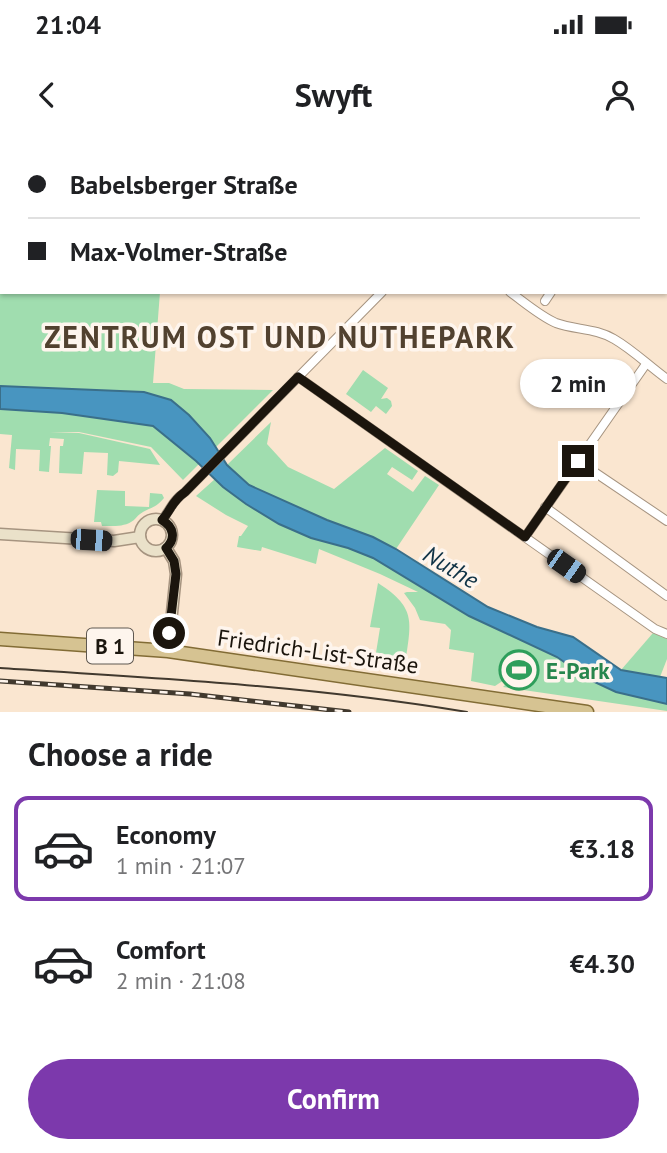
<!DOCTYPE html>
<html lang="en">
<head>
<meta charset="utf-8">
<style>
	:root { --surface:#fff; --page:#f2f2f2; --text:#202124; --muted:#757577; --line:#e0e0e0; --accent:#7c39ac }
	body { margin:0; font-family:"PT Sans",sans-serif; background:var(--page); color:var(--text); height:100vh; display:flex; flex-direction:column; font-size:26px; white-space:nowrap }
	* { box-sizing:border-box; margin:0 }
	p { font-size:23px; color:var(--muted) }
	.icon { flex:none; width:38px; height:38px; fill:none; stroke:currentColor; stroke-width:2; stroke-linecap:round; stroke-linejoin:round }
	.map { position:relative; height:572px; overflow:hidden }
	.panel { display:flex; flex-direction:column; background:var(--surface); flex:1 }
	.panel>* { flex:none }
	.banner { position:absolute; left:0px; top:0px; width:668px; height:154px; box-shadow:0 2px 5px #0004; display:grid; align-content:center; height:154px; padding:0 28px; background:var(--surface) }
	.end { position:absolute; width:32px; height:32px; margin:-16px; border:9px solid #1b150d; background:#fff; box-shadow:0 0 0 4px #fff }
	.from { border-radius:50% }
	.bubble { position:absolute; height:49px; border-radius:24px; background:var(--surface); box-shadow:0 2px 5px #0004; font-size:23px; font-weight:600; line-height:49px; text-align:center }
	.car { position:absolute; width:21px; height:42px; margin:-21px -10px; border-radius:9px; box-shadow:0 0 5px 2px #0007; background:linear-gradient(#222 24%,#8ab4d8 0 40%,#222 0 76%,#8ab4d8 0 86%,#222 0) }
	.banner b { display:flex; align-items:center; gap:24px; height:66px; font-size:26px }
	.banner b+b { border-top:2px solid var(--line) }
	.banner i { width:18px; height:18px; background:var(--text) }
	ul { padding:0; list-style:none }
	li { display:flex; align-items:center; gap:21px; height:105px; margin:0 14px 10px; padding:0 14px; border:4px solid transparent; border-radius:14px }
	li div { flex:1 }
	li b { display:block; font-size:26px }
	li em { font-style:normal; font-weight:600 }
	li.active { border-color:var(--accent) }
	li>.icon { width:63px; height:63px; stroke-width:1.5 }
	h2 { padding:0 28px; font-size:32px; line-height:84px }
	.cta { display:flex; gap:14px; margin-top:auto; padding:14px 28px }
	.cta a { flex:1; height:80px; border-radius:42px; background:var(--accent); color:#fff; font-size:28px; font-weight:600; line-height:80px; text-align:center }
	.status { display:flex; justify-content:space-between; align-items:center; height:49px; padding:0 35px; background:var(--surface); direction:ltr }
	.status svg { height:19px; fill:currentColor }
	header { display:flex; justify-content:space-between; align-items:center; height:91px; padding:0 28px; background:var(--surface); font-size:32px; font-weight:600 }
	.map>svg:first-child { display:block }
</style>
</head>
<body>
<div class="status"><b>21:04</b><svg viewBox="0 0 49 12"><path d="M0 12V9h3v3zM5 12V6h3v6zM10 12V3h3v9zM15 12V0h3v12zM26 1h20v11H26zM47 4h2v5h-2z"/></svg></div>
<header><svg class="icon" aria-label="back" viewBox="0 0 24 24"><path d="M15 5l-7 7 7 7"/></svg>Swyft<svg class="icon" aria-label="person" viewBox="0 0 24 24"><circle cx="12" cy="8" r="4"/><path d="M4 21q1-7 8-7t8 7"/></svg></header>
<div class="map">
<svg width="667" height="572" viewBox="0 0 667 572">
	<rect width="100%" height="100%" fill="#fae6d0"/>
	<g fill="#a0ddaf">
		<polygon points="0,0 160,0 160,2 2,2 2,152 160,152 153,243 169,243 184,249 273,250 183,340 151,307 79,292 50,293 79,293 150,309 160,325 119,321 118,332 113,336 107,335 108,313 84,312 82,334 59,333 60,306 63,306 64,299 50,298 49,306 51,306 49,332 39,331 40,310 16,309 15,330 9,328 12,295 0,294"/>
		<polygon points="363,230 388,248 381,259 387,258 391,261 392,266 386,274 376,266 371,272 346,254"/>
		<polygon points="271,282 267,304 288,327 334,349 385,308 418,331 412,340 392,327 387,334 413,352 425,336 439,345 396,409 373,397 327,380 249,345 227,325"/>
		<polygon points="215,339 246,364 279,384 311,398 348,408 373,418 469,476 557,517 590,540 616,552 667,564 667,571 503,547 507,543 507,538 495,546 471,541 474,513 449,509 451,490 445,484 420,480 415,468 404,453 407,452 418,452 380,434 319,409 316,424 262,407 261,411 237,407 239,396 241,396 248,386 226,375 196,356"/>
		<path d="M97 350 125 351V366L149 367 150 353 162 354 164 358C154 370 151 366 140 374 137 376 135 380 131 382 123 387 111 386 102 386L101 382H94Z"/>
		<path d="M378 443C419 469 410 484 405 527L402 531 374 525 380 488 370 487Z"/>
		<polygon points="653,493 667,499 667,519 660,537 621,530"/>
	</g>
	<polygon fill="#4895c0" stroke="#3a6f8a" stroke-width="2" points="0,246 144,252 171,260 189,275 210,298 227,325 249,345 327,380 373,397 396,409 488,467 537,487 573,497 621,530 667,538 667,564 616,552 590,540 557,517 469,476 373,418 348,408 311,398 279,384 246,364 223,347 196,321 153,286 62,273 0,269"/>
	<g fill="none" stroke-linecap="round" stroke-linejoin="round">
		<g stroke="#a69480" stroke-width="10">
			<g id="street">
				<polyline points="293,0 295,2"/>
				<polyline points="554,0 556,2"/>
				<polyline points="512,2 513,0"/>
				<polyline points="667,46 667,45"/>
				<path d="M510 152C524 162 540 176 556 183 575 190 596 188 614 199 633 210 649 226 667 239"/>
				<polyline points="545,161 551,152"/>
				<polyline points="298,237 655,489 667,494"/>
				<polyline points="578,321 667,381"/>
				<polyline points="545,367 667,456"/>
				<path d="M162 380C171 369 172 361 185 352L382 152"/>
				<polyline points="525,397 646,224"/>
			</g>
		</g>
		<g stroke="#a69480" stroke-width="13">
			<g id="secondary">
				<circle cx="156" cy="395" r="16"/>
				<polyline points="0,394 114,401 140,397"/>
				<polyline points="166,408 174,421 176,434 168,511"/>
			</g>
		</g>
		<g stroke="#826c35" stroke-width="15">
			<polyline id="primary" points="0,499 168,511 587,572"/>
		</g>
		<use href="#street" stroke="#fff" stroke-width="8"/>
		<use href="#secondary" stroke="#eae1c9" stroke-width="10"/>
		<use href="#primary" stroke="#d6c392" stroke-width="12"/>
		<path stroke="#41392e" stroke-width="2" d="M0 528C156 538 312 546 467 572"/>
		<g stroke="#41392e" stroke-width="5">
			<polyline id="rail" points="0,541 190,554 349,572"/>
		</g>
		<use href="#rail" stroke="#fef5ed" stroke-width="2.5" stroke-dasharray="8" stroke-linecap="butt"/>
	</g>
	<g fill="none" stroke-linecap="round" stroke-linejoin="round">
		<path stroke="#1b150d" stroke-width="9" d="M169 493 176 434 174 421 166 408C176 399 174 387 162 380 172 369 171 362 185 352L298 237 525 397 578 321"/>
	</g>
	<defs>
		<g id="stadium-ring" transform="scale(2.0125)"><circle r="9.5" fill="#fef5ed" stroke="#2e9e5b" stroke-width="1.5"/><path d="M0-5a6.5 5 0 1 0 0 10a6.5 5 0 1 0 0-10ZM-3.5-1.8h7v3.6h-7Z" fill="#2e9e5b"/></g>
	</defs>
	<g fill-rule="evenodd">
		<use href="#stadium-ring" x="519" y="530"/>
	</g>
	<g text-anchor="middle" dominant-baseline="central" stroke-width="7" stroke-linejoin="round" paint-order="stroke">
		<rect fill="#fef5ed" stroke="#5f5850" stroke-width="2" x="87" y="488.5" width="46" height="35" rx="5"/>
		<g font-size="21" font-weight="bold" fill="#1b150d">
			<text x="110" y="506">B 1</text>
		</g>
		<g font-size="23" fill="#1b150d" stroke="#fef5ed">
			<text transform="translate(318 511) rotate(8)">Friedrich-List-Straße</text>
		</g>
		<g font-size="23" font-weight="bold" fill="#27864d" stroke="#fef5ed" text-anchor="start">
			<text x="546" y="530">E-Park</text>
		</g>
		<g font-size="24" font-style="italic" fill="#103346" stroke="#fef5ed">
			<text transform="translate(451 427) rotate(31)">Nuthe</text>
		</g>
		<g font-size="30" font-weight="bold" letter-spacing="2" fill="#51412f" stroke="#fef5ed">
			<text x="280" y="196">ZENTRUM OST UND NUTHEPARK</text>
		</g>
	</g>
</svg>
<i class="end from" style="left:169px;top:493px"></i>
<i class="end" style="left:578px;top:321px"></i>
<div class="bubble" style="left:520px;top:219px;width:116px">2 min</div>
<i class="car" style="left:91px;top:400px;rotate:94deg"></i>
<i class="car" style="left:566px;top:426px;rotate:125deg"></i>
<div class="banner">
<b><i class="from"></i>Babelsberger Straße</b>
<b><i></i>Max-Volmer-Straße</b>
</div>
</div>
<section class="panel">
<h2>Choose a ride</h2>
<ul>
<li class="active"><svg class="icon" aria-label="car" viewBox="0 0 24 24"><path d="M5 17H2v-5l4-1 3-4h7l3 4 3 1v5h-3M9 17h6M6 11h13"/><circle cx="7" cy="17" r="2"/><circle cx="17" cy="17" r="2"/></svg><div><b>Economy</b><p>1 min · 21:07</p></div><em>€3.18</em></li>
<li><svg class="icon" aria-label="car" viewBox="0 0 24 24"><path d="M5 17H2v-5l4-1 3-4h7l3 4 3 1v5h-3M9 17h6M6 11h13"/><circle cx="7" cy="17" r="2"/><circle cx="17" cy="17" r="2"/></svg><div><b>Comfort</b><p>2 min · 21:08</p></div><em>€4.30</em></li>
</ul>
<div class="cta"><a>Confirm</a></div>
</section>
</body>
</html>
